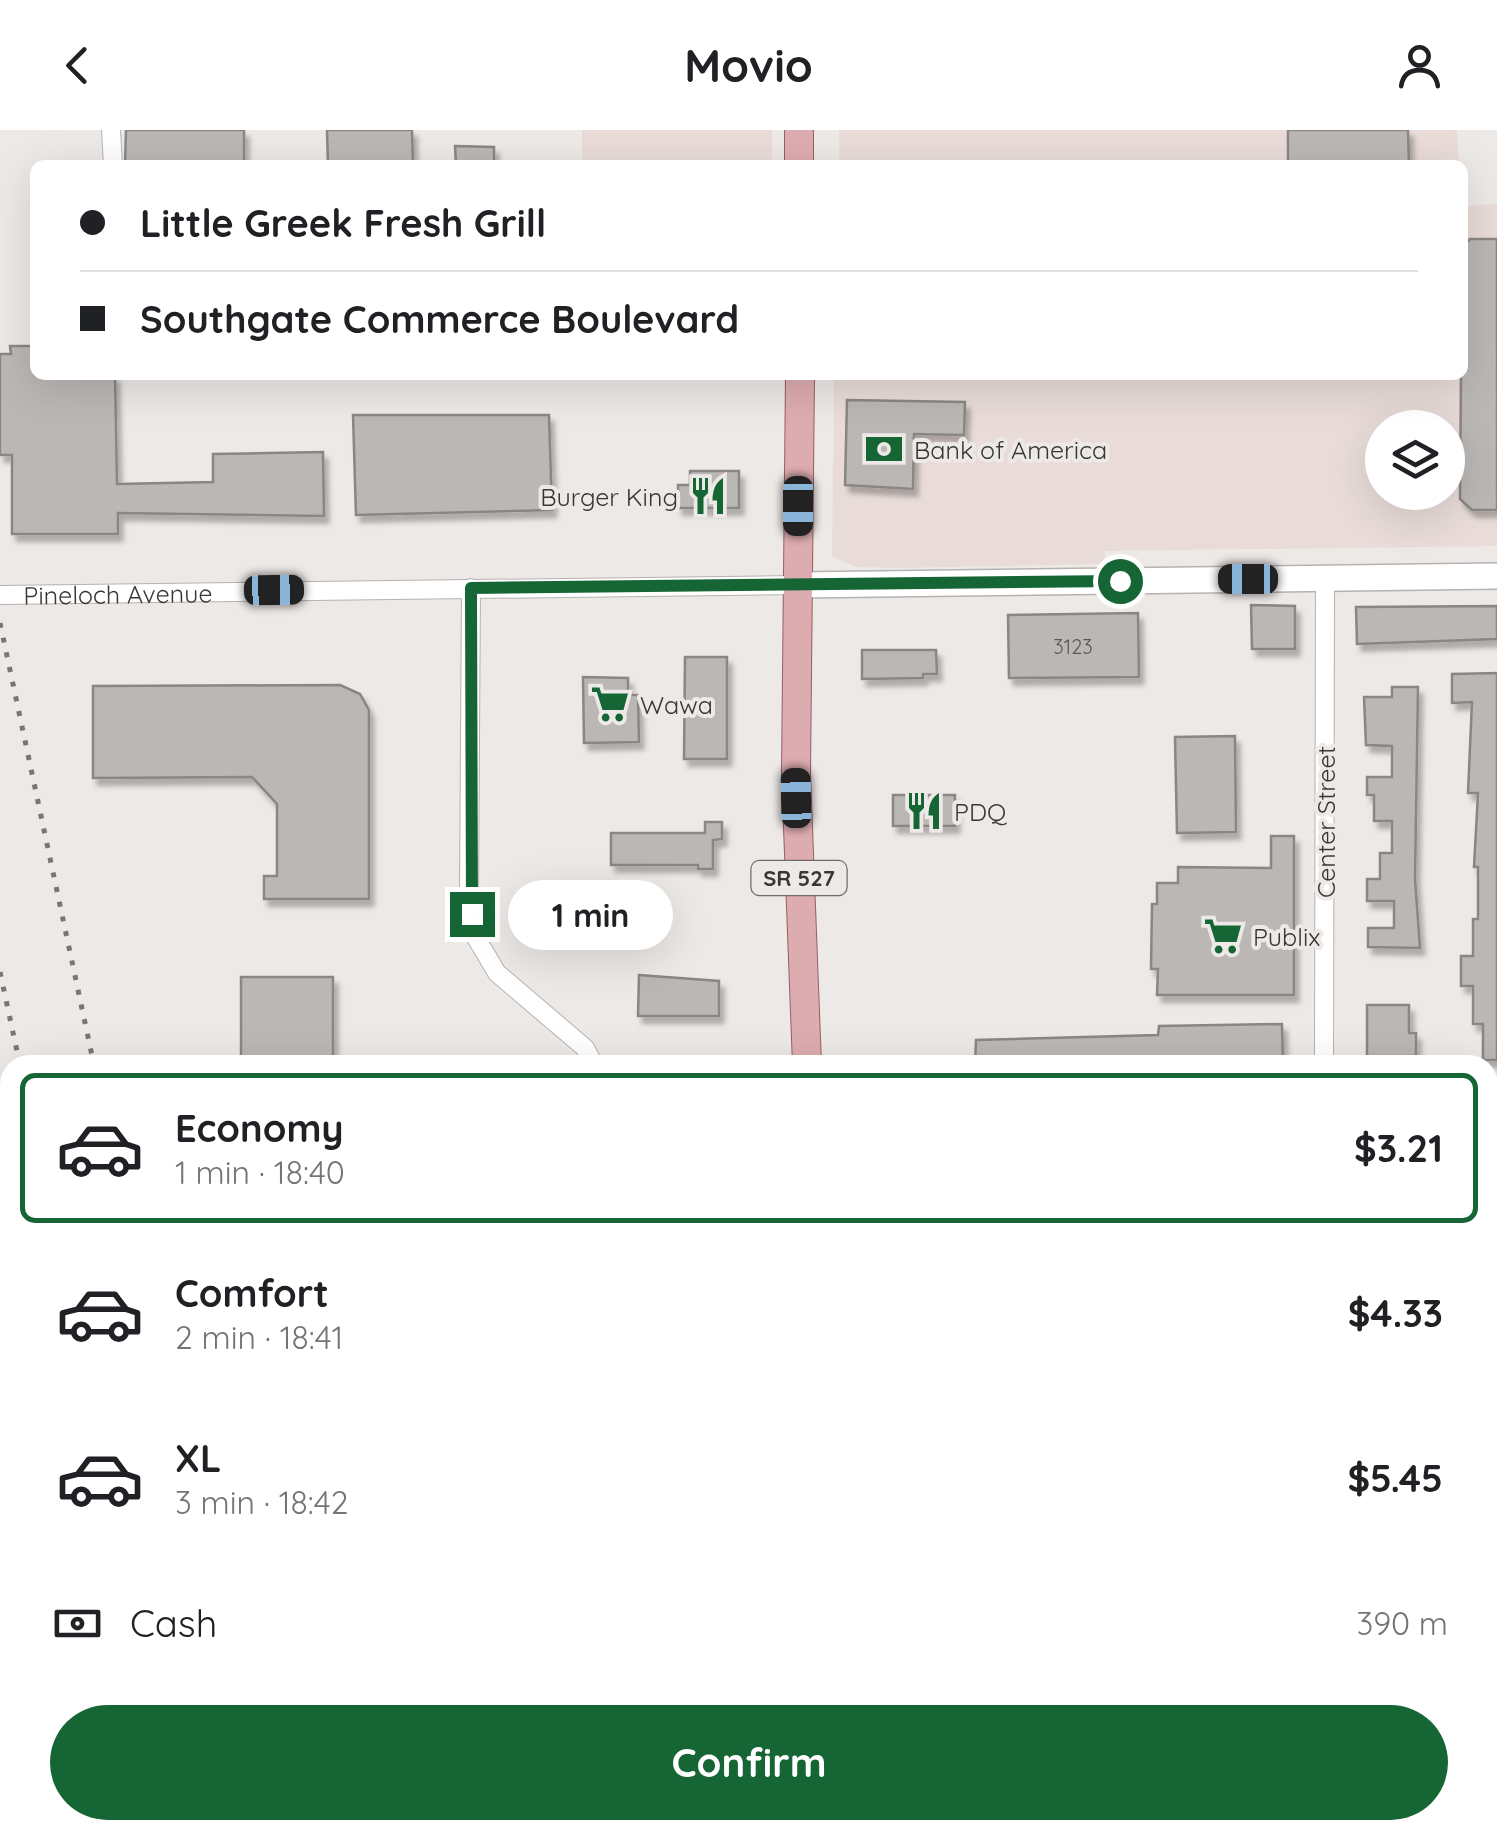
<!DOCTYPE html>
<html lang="en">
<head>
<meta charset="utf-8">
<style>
	:root { --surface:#fff; --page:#f6f6f6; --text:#202124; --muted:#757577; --line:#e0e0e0; --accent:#166635 }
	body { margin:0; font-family:Quicksand,sans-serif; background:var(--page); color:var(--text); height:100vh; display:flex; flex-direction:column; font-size:38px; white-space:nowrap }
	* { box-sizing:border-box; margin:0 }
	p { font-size:32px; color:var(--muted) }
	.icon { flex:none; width:55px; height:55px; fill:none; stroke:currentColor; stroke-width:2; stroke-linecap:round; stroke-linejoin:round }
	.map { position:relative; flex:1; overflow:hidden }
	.sheet { position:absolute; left:0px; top:925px; width:1498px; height:785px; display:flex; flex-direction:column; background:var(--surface); border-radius:30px 30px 0 0; box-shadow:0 10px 40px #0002 }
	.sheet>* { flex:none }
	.banner { position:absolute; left:30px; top:30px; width:1438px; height:220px; border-radius:15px; box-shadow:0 10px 40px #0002; display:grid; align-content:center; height:220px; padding:0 50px; background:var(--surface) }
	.buttons { position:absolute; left:1365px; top:280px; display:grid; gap:20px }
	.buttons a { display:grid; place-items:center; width:100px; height:100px; border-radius:50%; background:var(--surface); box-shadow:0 10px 40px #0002; font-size:50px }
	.end { position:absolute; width:45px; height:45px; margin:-22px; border:12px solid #166635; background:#fff; box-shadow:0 0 0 5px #fff }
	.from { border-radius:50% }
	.bubble { position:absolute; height:70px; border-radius:35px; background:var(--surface); box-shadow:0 10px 40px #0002; font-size:32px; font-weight:700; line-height:70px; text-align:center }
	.car { position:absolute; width:30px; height:60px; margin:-30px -15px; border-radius:12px; box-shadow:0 0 8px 2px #0007; background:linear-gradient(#222 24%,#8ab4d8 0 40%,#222 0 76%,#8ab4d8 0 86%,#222 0) }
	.banner b { display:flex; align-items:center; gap:35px; height:95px; font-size:38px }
	.banner b+b { border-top:2px solid var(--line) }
	.banner i { width:25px; height:25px; background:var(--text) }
	ul { padding:18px 0 0; list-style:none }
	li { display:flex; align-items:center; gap:30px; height:150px; margin:0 20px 15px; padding:0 30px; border:5px solid transparent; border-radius:15px }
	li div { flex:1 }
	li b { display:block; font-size:38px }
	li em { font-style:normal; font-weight:700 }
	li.on { border-color:var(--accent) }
	li>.icon { width:90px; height:90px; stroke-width:1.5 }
	.pay { display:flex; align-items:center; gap:25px; height:110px; padding:0 50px; font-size:38px }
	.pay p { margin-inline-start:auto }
	.button { display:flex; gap:20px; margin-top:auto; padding:20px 50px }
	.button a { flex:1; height:115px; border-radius:60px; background:var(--accent); color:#fff; font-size:40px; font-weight:700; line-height:115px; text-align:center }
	header { display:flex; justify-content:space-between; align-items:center; height:130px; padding:0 50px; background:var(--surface); font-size:45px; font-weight:700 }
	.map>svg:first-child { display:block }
</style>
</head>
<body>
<header><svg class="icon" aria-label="back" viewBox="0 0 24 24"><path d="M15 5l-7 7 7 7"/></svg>Movio<svg class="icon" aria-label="person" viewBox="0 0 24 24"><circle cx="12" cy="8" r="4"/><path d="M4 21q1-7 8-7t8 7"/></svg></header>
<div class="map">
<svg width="1497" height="1710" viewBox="0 0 1497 1710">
	<defs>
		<filter id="shadow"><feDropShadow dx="4.5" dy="7" stdDeviation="2.5" flood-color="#0004"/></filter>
	</defs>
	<rect width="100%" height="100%" fill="#ede9e7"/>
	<g fill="#e9dcd8" fill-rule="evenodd">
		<rect x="582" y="0" width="190" height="35"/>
		<polygon points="839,0 1457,0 1459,35 839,35"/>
		<path d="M1497 74V416L1105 421V434L899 438 856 437 832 427 834 245H1462L1463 76ZM1382 298H1448V362H1382Z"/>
	</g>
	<g fill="#bbb7b5" stroke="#898683" stroke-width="2.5" filter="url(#shadow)">
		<polygon points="126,0 244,0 244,35 125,35"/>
		<polygon points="327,0 412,0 413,35 328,35"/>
		<polygon points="1288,0 1408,0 1409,35 1288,35"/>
		<polygon points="455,16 494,17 494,35 456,35"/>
		<polygon points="1470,109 1497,109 1497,380 1472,380 1460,369 1462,117"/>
		<polygon points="10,216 35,216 35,245 115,245 117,354 213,352 213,324 323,322 324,386 118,383 118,404 12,404 12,325 0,325 0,224 11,224"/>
		<polygon points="847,270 965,272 964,305 914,304 913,359 845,355"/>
		<polygon points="353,285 549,285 552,380 356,385"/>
		<polygon points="690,341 739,341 739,378 678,378 678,355 690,355"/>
		<polygon points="1251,475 1295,476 1295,519 1252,519"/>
		<polygon points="1497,476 1497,509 1357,514 1356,477"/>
		<polygon points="1138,483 1139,547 1009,548 1008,485"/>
		<polygon points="862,520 936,520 937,544 923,544 923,548 862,549"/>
		<polygon points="685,527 727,527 727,629 684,629"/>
		<polygon points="1497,543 1497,930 1483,930 1483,894 1473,894 1473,856 1461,856 1461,826 1473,826 1473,789 1478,789 1478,737 1474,737 1478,663 1468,663 1472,572 1452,573 1452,544"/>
		<polygon points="583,547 628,548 628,565 638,565 639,612 584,613"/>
		<polygon points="340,555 360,564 369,580 369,769 264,769 264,746 277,746 277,674 252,647 93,648 93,556"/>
		<polygon points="1392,557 1418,557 1415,749 1420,818 1368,817 1368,798 1394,798 1394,771 1367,771 1367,749 1380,749 1380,723 1392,723 1392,691 1374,691 1374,665 1367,665 1367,647 1392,647 1392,616 1366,615 1364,567 1392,567"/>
		<polygon points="1235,606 1236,702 1177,703 1175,607"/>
		<rect x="893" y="665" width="62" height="31"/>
		<polygon points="705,692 722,692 722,709 713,710 713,739 698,739 698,735 611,735 611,703 705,703"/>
		<polygon points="1271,706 1294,706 1294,865 1157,865 1158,839 1151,839 1152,774 1157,774 1157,753 1178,753 1178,737 1271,738"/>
		<polygon points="639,845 719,851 719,886 638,886"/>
		<rect x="241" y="847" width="92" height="88"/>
		<polygon points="1367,875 1409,875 1409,903 1416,903 1416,926 1367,926"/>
		<polygon points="1282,894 1283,935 975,935 976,910 1158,905 1159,896"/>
	</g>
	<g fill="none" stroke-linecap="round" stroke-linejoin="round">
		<g stroke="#b6b2b0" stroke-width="20">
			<g id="street">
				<polyline points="111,0 113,35"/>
				<polyline points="471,458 469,763 475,806 497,843 585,918 594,935"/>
				<path id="s1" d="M0 465 797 455"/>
				<polyline points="1324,935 1325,448"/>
				<polyline points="1488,1133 1497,1133"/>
			</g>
		</g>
		<g stroke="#b6b2b0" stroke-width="28">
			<polyline id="secondary" points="797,455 1497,446"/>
		</g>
		<g stroke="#955f63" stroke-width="30">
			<g id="primary">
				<polyline points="799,0 799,35"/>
				<polyline points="800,245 796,644 807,935"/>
				<polyline points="809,1710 810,1700"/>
			</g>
		</g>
		<use href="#street" stroke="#fff" stroke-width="18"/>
		<use href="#secondary" stroke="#fff" stroke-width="25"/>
		<use href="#primary" stroke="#ddacb0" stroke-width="28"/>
		<g stroke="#787574" stroke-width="5" stroke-dasharray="5 10" stroke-linecap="butt">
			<polyline points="0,493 94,935"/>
			<polyline points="0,842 20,935"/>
			<polyline points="244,1700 246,1710"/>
			<polyline points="272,1700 272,1710"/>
		</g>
	</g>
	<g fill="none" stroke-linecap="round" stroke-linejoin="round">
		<polyline stroke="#166635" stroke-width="12" points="472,784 471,458 1120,451"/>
	</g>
	<defs>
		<g id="bank-bare" transform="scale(3)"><path d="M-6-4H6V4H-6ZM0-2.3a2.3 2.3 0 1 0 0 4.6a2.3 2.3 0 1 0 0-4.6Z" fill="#166635" stroke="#ede9e7" stroke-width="2.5" paint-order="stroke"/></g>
		<g id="restaurant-bare" transform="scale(3)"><path d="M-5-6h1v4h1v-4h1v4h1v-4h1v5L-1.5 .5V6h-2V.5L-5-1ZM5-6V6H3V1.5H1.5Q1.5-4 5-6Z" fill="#166635" stroke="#ede9e7" stroke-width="2.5" paint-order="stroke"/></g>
		<g id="supermarket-bare" transform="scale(3)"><path d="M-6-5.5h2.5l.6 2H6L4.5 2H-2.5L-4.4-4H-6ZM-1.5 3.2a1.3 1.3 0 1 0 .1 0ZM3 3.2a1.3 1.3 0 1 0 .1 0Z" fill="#166635" stroke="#ede9e7" stroke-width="2.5" paint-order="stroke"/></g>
	</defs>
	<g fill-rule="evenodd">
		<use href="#bank-bare" x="884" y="319"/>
		<use href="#restaurant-bare" x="708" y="366"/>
		<use href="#supermarket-bare" x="610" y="574"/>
		<use href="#restaurant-bare" x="924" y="681"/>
		<use href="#supermarket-bare" x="1223" y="806"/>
	</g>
	<g text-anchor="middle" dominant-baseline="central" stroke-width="8" stroke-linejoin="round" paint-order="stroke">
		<g font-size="20" fill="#5a5756">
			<text x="1073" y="516">3123</text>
		</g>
		<rect fill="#ede9e7" stroke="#6f6c6b" stroke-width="2.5" x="751.5" y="731" width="95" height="34" rx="8"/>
		<g font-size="22" font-weight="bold" fill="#393736">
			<text x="799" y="748">SR 527</text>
		</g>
		<g font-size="25" fill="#393736" stroke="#ede9e7" text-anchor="start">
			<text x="914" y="319">Bank of America</text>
			<text x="678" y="366" text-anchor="end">Burger King</text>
			<text x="640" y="574">Wawa</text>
			<text x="954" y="681">PDQ</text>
			<text x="1253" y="806">Publix</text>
		</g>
		<g font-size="25" fill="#393736" stroke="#ede9e7">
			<text stroke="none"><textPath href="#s1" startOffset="118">Pineloch Avenue</textPath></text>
			<text transform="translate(1325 692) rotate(-90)">Center Street</text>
		</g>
	</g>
</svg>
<div class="buttons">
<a><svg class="icon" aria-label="layers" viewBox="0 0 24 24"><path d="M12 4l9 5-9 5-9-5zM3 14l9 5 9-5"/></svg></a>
</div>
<i class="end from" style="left:1120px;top:451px"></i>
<i class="end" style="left:472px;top:784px"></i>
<div class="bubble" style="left:508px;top:750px;width:165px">1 min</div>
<i class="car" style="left:798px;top:376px;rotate:180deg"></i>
<i class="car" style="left:1248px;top:449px;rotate:270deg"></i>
<i class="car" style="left:274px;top:460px;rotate:89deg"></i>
<i class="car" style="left:796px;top:668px;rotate:359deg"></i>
<div class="banner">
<b><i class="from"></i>Little Greek Fresh Grill</b>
<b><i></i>Southgate Commerce Boulevard</b>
</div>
<section class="sheet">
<ul>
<li class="on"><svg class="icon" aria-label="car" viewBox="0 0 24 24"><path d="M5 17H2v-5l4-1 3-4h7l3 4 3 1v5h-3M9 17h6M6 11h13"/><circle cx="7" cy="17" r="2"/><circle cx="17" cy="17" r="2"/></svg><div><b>Economy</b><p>1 min · 18:40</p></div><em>$3.21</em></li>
<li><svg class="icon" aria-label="car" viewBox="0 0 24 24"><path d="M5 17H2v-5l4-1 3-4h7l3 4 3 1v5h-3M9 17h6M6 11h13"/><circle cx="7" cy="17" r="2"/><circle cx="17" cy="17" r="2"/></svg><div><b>Comfort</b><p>2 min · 18:41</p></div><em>$4.33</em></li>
<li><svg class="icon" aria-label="car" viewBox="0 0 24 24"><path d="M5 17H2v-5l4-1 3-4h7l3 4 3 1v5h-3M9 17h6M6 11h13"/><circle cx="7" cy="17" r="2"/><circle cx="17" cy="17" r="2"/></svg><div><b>XL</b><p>3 min · 18:42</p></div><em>$5.45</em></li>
</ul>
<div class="pay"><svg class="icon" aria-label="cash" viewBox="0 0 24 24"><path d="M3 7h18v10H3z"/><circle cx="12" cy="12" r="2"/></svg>Cash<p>390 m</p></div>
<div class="button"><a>Confirm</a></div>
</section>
</div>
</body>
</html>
